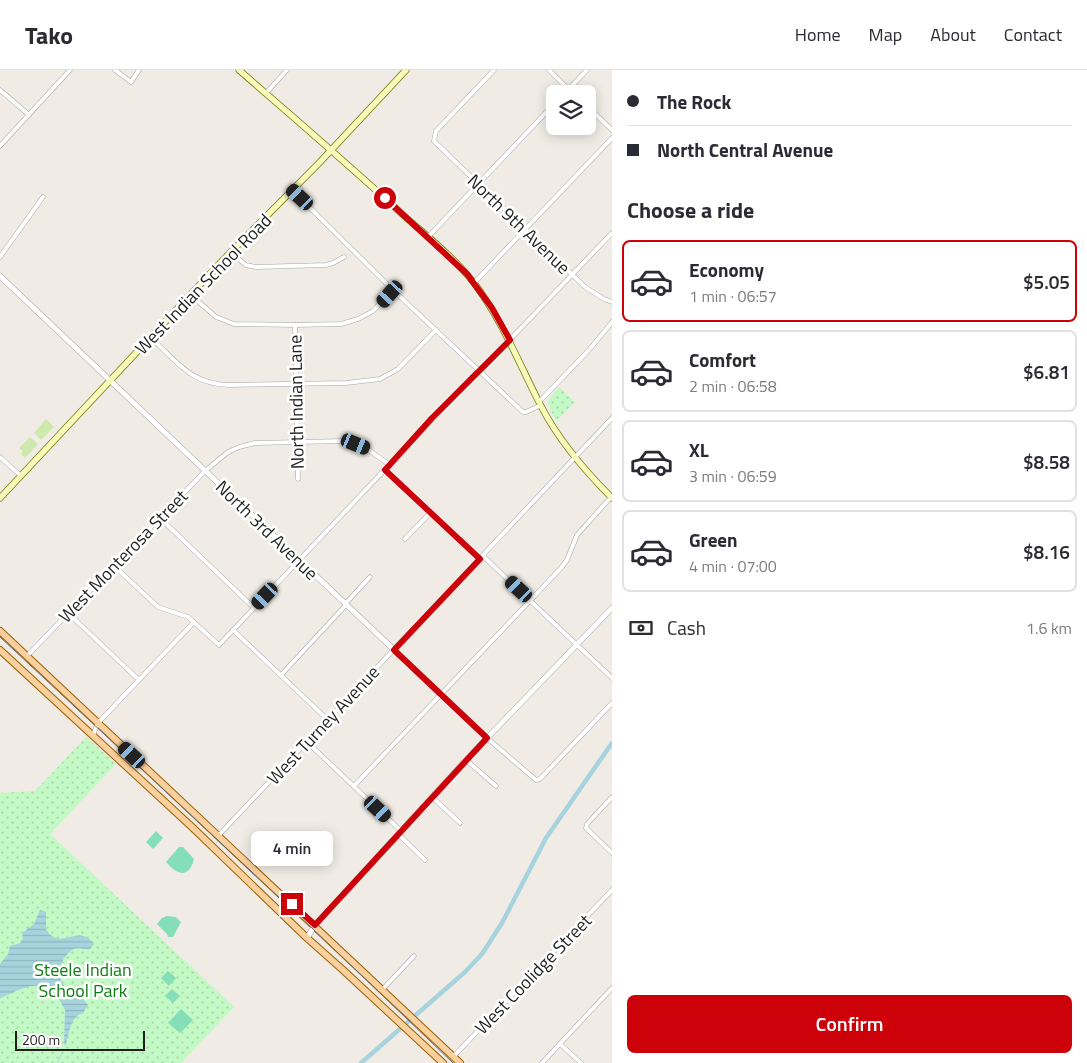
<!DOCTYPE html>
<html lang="en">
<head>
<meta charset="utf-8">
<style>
	:root { --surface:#fff; --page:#f7f7f7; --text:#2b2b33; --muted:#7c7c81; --line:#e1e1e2; --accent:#cd010a }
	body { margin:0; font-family:"Titillium Web",sans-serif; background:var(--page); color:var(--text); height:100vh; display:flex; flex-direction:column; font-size:19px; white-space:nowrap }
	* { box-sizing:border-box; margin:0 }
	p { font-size:16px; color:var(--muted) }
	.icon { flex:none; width:28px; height:28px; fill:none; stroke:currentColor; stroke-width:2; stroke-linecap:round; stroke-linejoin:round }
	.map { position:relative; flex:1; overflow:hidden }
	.panel { display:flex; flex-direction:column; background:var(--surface); width:475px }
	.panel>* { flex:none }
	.hud { display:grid; align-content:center; height:110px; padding:0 15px; background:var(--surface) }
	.controls { position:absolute; left:546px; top:15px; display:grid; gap:10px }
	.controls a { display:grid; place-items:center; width:50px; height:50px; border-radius:8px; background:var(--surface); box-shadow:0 2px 12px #0003; font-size:25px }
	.scale { position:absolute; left:15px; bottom:12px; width:130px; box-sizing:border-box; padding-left:5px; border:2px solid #1f1f1f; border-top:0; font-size:14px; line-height:18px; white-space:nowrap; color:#1f1f1f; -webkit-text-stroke:4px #fff; paint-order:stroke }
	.end { position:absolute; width:22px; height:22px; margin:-11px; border:6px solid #cd010a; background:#fff; box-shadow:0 0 0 2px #fff }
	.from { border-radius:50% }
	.bubble { position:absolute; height:35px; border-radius:8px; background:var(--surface); box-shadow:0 2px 12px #0003; font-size:16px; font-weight:600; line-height:35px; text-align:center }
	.car { position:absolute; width:15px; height:30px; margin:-15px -8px; border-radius:6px; box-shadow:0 0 4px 1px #0007; background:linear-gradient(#222 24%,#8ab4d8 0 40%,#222 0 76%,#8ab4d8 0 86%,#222 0) }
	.hud b { display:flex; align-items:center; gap:18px; height:48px; font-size:19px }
	.hud b+b { border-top:1px solid var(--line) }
	.hud i { width:12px; height:12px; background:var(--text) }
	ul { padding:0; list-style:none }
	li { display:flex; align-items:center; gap:15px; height:82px; margin:0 10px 8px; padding:0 5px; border:2px solid var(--line); border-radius:8px }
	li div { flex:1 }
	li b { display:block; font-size:19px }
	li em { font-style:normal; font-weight:600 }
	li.current { border-color:var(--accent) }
	li>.icon { width:45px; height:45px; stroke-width:1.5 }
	h2 { padding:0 15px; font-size:22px; line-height:60px }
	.pay { display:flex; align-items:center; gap:12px; height:55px; padding:0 15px; font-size:19px }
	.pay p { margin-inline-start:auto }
	.primary-button { display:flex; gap:10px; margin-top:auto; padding:10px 15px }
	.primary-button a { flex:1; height:58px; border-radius:8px; background:var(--accent); color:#fff; font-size:20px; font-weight:600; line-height:58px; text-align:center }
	header { display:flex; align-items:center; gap:30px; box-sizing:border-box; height:70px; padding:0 25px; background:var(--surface); border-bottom:1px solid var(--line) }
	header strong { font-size:24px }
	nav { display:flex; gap:28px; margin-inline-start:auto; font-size:18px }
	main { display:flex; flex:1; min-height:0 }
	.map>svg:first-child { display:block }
</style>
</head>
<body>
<header>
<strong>Tako</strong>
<nav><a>Home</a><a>Map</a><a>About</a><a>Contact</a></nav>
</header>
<main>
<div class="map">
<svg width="612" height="993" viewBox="0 0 612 993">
	<defs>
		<pattern id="park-dots" width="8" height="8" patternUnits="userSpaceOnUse" patternTransform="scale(1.25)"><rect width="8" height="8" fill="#c3f9c5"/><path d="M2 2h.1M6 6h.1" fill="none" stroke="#a7d5a9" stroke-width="1.8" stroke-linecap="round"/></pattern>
		<pattern id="water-rules" width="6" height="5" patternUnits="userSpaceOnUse" patternTransform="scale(1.25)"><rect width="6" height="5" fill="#a6d3dd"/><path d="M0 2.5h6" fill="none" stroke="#8eb5bd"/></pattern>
	</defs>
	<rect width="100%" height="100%" fill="#f0ece5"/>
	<g fill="#cde9ac">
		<polygon points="46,349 54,357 41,370 34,363"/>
		<polygon points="30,367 38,374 25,388 21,384 23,381 19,378"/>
	</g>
	<g fill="url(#park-dots)">
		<polygon points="559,317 575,332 556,351 547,332"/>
		<polygon points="86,667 116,694 50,764 234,937 181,993 0,993 0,723 35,721"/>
	</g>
	<g fill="#84deb8">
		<polygon points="156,761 163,768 153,779 146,772"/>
		<path d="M179 777H183L194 789C189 809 177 805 166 792Z"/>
		<polygon points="167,846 176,847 181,852 173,867 168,867 167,864 157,854 162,848"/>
		<polygon points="168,901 176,908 169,916 161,908"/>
		<polygon points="172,919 180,926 173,933 165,926"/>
		<polygon points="181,939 193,950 180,963 168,953"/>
	</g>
	<path fill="url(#water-rules)" d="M40 840 46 842V859C60 883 78 852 94 874L90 879C85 880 79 877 74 879 62 885 55 903 63 914 69 924 82 925 88 935L83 943C70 946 69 964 66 975L64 974 65 940 54 920C30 910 22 920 0 928V894L8 884 10 876 20 873 23 868 22 863 34 854Z"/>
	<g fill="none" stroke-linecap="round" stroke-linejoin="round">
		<polyline stroke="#a6d3dd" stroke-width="1" points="57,993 63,982"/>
		<polyline stroke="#a6d3dd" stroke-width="4.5" points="361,993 465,902 482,884 502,853 546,768 612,673"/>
		<g stroke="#a6a6a6" stroke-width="5">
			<g id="minor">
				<polyline points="115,0 131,12 139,0"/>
				<polyline points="494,0 436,61 434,71 585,217 604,229 612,232"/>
				<polyline points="549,0 573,24"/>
				<polyline points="0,20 29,45"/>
				<polyline points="266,23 287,0"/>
				<polyline points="564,24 587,0"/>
				<polyline points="588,37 612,60"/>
				<polyline points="0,76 70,0"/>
				<polyline points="292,120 393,220 523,342 526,342 541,335"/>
				<polyline points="428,167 555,33"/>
				<polyline points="231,183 246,195 256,197 326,195 333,193 344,187"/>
				<polyline points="0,187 43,127"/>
				<polyline points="474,213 612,68"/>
				<polyline points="191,225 216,247 234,254 295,255 341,254 358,249 373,241 393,220"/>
				<polyline points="295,255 298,409"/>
				<path d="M151 268C178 292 190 314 229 315L346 313 380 309 398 299 436 260"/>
				<polyline points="479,302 612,163"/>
				<polyline points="539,332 589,280 612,252"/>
				<polyline points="0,387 21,406"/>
				<polyline points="385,400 480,489"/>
				<polyline points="160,448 254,538"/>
				<polyline points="405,469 430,443"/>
				<polyline points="483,486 612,608"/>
				<polyline points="114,496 158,537 188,547 219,575 478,301"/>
				<polyline points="345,534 370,507"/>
				<polyline points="69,544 139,610"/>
				<polyline points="233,560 328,650"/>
				<polyline points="27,586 205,401 228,382 239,377 255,373 344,371 366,378 390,395"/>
				<polyline points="281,605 346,535"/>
				<polyline points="93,665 98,653 194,552"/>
				<polyline points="487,668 536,710 540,709 612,633"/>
				<polyline points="307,672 401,761"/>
				<polyline points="466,690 496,716"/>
				<polyline points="354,716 562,497 567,490 577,465 611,427"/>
				<polyline points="432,727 460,753"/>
				<polyline points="612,727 587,754 586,758 612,783"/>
				<polyline points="398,764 425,790"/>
				<polyline points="218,766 612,348"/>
				<polyline points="382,920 414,886"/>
				<polyline points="560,974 581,993"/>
				<polyline points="453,987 612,820"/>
				<polyline points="542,993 612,918"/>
			</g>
		</g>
		<g stroke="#a6a6a6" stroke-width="6">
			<g id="tertiary">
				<polyline points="0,206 487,668"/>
				<polyline points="307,868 315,855 466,690 612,538"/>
			</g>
		</g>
		<g stroke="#6f7705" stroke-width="7">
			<g id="secondary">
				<path d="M239 0C293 47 348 94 401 143 425 165 453 186 474 213 503 251 519 294 541 336 559 371 584 400 612 428"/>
				<polyline points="0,428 223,190 320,92 406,0"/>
			</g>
		</g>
		<g stroke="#996001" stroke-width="8">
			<g id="primary">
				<polyline points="0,561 460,993"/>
				<polyline points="0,580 192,757 307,868 343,900 443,993"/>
			</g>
		</g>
		<use href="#minor" stroke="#fff" stroke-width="4"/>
		<use href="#tertiary" stroke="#fff" stroke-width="5"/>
		<use href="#secondary" stroke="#f9f9ba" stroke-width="5.5"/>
		<use href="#primary" stroke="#fbd09f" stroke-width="6"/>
		<polyline stroke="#6d6d6d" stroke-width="1" points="0,567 313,859 453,993"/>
	</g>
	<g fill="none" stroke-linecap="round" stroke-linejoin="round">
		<polyline stroke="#cd010a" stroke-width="6" points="292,834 315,855 487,668 394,580 480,489 385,400 432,348 510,270 492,238 467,204 385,128"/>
	</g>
	<g text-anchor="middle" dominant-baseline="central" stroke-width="5" stroke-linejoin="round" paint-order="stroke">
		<g font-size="18" fill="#1f1f1f" stroke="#fff">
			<text transform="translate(519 154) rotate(44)">North 9th Avenue</text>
			<text transform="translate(203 214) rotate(-46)">West Indian School Road</text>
			<text transform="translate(296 332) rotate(-91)">North Indian Lane</text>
			<text transform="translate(267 460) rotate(44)">North 3rd Avenue</text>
			<text transform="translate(123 486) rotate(-46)">West Monterosa Street</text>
			<text transform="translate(323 655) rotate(-47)">West Turney Avenue</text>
			<text transform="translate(533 904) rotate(-46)">West Coolidge Street</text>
		</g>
		<g font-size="18" fill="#0c7e11" stroke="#fff">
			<text x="83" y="899">Steele Indian<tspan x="83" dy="21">School Park</tspan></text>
		</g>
	</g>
</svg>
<div class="controls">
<a><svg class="icon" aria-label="layers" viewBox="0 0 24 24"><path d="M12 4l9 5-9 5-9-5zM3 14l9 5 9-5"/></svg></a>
</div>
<div class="scale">200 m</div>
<i class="end from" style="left:385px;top:128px"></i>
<i class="end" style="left:292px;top:834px"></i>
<div class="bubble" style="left:251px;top:761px;width:82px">4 min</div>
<i class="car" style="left:300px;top:127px;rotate:313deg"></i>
<i class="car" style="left:390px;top:224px;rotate:222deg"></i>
<i class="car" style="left:356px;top:374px;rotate:112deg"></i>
<i class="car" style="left:519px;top:519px;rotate:313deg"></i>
<i class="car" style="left:265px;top:526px;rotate:223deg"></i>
<i class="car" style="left:132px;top:685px;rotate:313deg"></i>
<i class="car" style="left:378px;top:739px;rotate:133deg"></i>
</div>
<section class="panel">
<div class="hud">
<b><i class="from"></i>The Rock</b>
<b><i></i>North Central Avenue</b>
</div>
<h2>Choose a ride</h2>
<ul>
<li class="current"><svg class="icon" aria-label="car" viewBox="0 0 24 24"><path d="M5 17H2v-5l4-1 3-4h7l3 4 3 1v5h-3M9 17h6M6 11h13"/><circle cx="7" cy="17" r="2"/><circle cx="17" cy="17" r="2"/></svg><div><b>Economy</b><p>1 min · 06:57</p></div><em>$5.05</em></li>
<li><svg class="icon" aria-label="car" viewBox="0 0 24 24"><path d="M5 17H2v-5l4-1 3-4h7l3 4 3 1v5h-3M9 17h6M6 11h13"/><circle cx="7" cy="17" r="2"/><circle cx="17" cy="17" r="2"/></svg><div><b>Comfort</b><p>2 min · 06:58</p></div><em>$6.81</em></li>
<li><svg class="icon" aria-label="car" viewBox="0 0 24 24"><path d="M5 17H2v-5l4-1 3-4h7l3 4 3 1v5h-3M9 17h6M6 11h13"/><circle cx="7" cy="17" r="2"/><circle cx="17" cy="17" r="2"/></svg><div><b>XL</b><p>3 min · 06:59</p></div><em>$8.58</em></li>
<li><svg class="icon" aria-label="car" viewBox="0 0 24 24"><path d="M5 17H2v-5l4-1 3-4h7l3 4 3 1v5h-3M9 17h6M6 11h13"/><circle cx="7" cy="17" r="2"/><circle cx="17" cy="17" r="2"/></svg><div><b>Green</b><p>4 min · 07:00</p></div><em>$8.16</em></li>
</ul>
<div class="pay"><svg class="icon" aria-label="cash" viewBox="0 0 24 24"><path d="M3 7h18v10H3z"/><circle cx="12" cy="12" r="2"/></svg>Cash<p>1.6 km</p></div>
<div class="primary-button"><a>Confirm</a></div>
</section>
</main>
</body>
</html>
